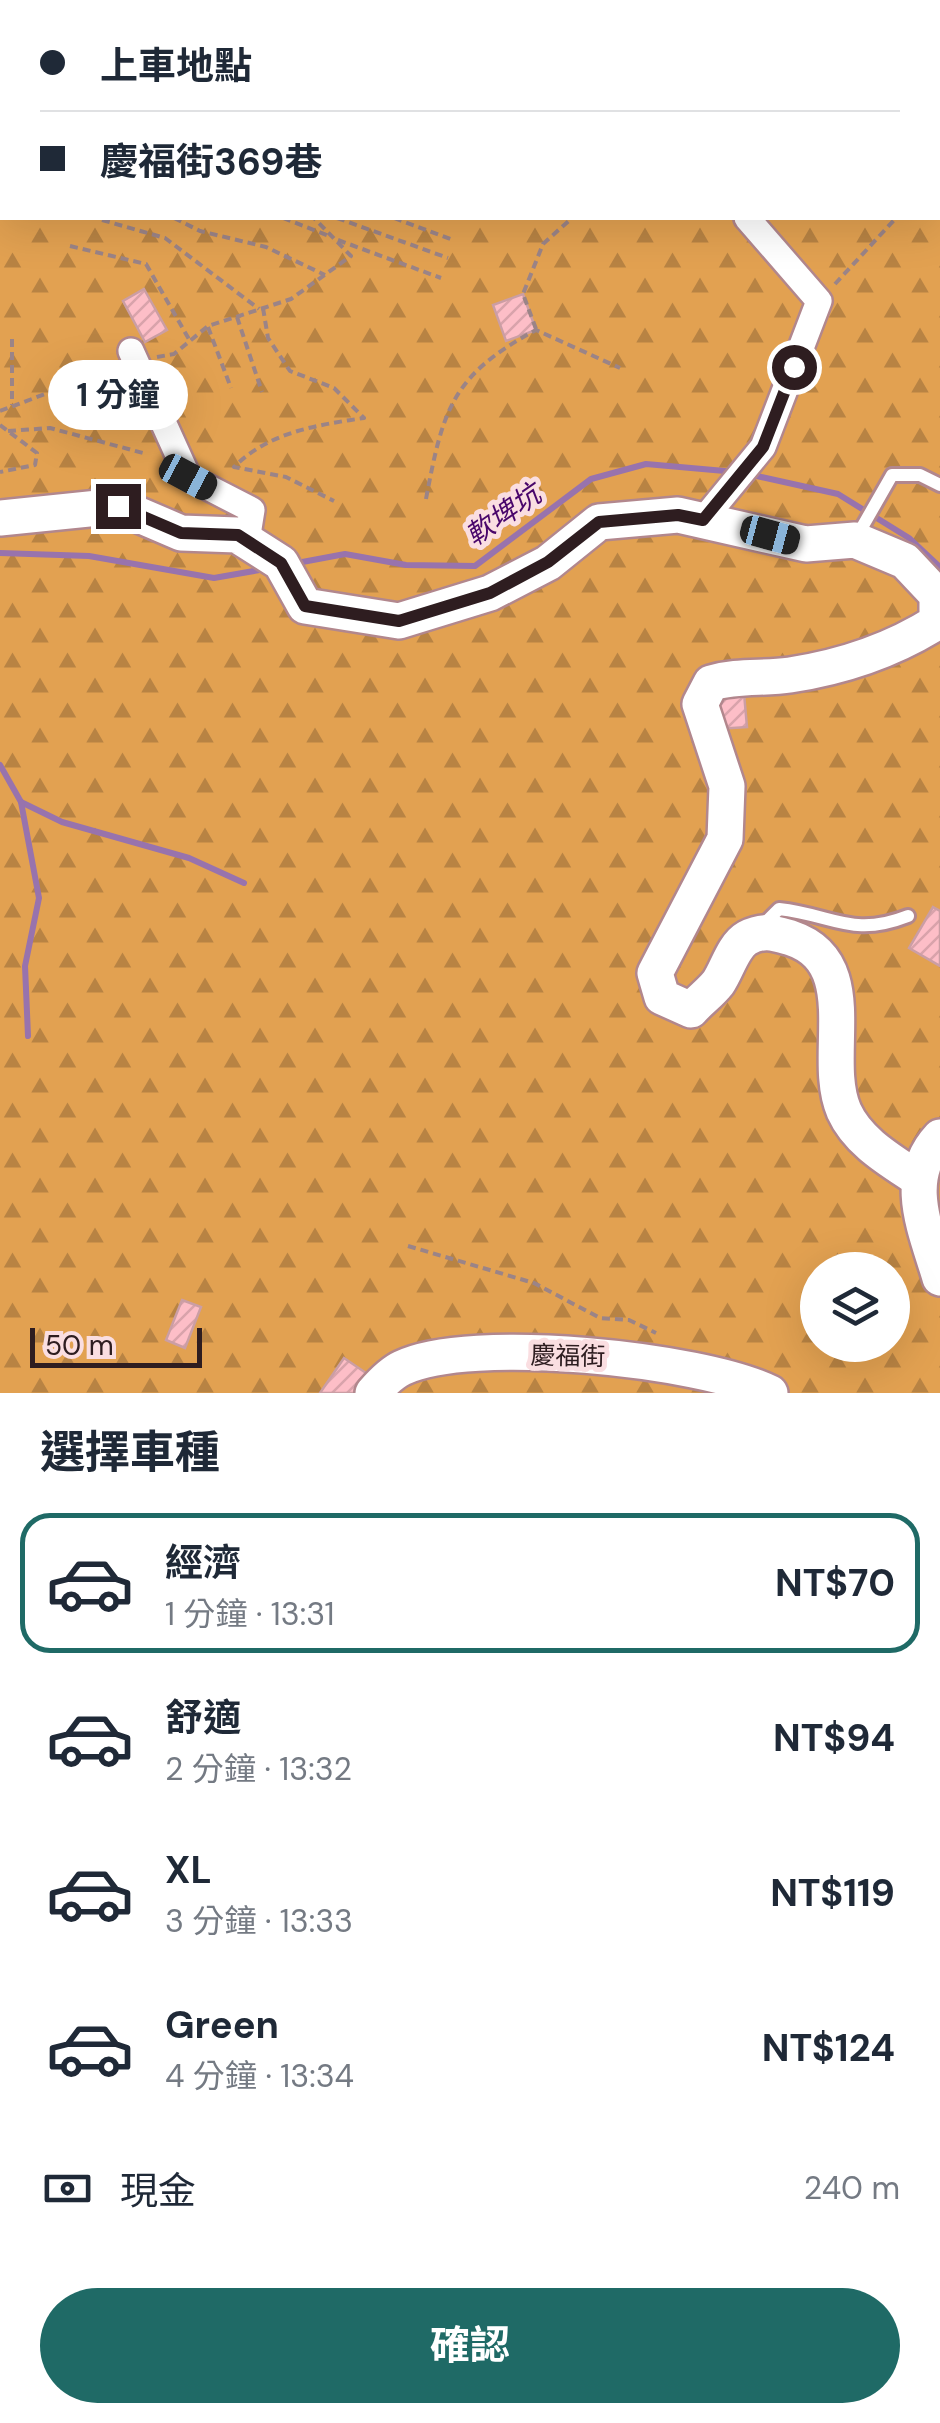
<!DOCTYPE html>
<html lang="zh-TW">
<head>
<meta charset="utf-8">
<style>
	:root { --surface:#fff; --page:#f2f2f3; --text:#1f2937; --muted:#747a83; --line:#e0e1e3; --accent:#1f6a66 }
	body { margin:0; font-family:"DM Sans","Noto Sans TC",sans-serif; background:var(--page); color:var(--text); height:100vh; display:flex; flex-direction:column; font-size:38px; white-space:nowrap }
	* { box-sizing:border-box; margin:0 }
	p { font-size:32px; color:var(--muted) }
	.icon { flex:none; width:55px; height:55px; fill:none; stroke:currentColor; stroke-width:2; stroke-linecap:round; stroke-linejoin:round }
	.map { position:relative; height:1393px; overflow:hidden }
	.details { display:flex; flex-direction:column; background:var(--surface); flex:1 }
	.details>* { flex:none }
	.banner { position:absolute; left:0px; top:0px; width:940px; height:220px; box-shadow:0 10px 40px #0002; display:grid; align-content:center; height:220px; padding:0 40px; background:var(--surface) }
	.tools { position:absolute; left:800px; top:1252px; display:grid; gap:20px }
	.tools a { display:grid; place-items:center; width:110px; height:110px; border-radius:50%; background:var(--surface); box-shadow:0 10px 40px #0002; font-size:50px }
	.scale { position:absolute; left:30px; bottom:25px; width:172px; box-sizing:border-box; padding-left:10px; border:5px solid #2e1d20; border-top:0; font-size:28px; line-height:35px; white-space:nowrap; color:#2e1d20; -webkit-text-stroke:8px #fadee1; paint-order:stroke }
	.end { position:absolute; width:45px; height:45px; margin:-22px; border:12px solid #2e1d20; background:#fff; box-shadow:0 0 0 5px #fff }
	.from { border-radius:50% }
	.bubble { position:absolute; height:70px; border-radius:35px; background:var(--surface); box-shadow:0 10px 40px #0002; font-size:32px; font-weight:700; line-height:70px; text-align:center }
	.car { position:absolute; width:30px; height:60px; margin:-30px -15px; border-radius:12px; box-shadow:0 0 8px 2px #0007; background:linear-gradient(#222 24%,#8ab4d8 0 40%,#222 0 76%,#8ab4d8 0 86%,#222 0) }
	.banner b { display:flex; align-items:center; gap:35px; height:95px; font-size:38px }
	.banner b+b { border-top:2px solid var(--line) }
	.banner i { width:25px; height:25px; background:var(--text) }
	ul { padding:0; list-style:none }
	li { display:flex; align-items:center; gap:30px; height:140px; margin:0 20px 15px; padding:0 20px; border:5px solid transparent; border-radius:30px }
	li div { flex:1 }
	li b { display:block; font-size:38px }
	li em { font-style:normal; font-weight:700 }
	li.active { border-color:var(--accent) }
	li>.icon { width:90px; height:90px; stroke-width:1.5 }
	h2 { padding:0 40px; font-size:45px; line-height:120px }
	.pay { display:flex; align-items:center; gap:25px; height:110px; padding:0 40px; font-size:38px }
	.pay p { margin-inline-start:auto }
	.button { display:flex; gap:20px; margin-top:auto; padding:20px 40px }
	.button a { flex:1; height:115px; border-radius:60px; background:var(--accent); color:#fff; font-size:40px; font-weight:700; line-height:115px; text-align:center }
	.map>svg:first-child { display:block }
</style>
</head>
<body>
<div class="map">
<svg width="940" height="1393" viewBox="0 0 940 1393">
	<defs>
		<pattern id="forest-firs" width="22" height="20" patternUnits="userSpaceOnUse" patternTransform="scale(2.5)"><rect width="22" height="20" fill="#e2a151"/><path d="M5 1l3.5 6h-7zM16 11l3.5 6h-7z" fill="#b88343"/></pattern>
		<pattern id="building-hatch" width="6" height="6" patternUnits="userSpaceOnUse" patternTransform="scale(2.5)"><rect width="6" height="6" fill="#fdbec7"/><path d="M-1 1l2-2M0 6l6-6M5 7l2-2" fill="none" stroke="#d9a3ab"/></pattern>
	</defs>
	<rect width="100%" height="100%" fill="#fadee1"/>
	<path fill="url(#forest-firs)" fill-rule="evenodd" d="M0 0H940V1393H0ZM2 2H938V218H2ZM818 1270H892V1345H818Z"/>
	<g fill="none" stroke-linecap="round" stroke-linejoin="round">
		<g stroke="#9873ad" stroke-width="6">
			<polyline points="748,474 838,494 909,538 940,567"/>
			<polyline points="0,553 89,556 214,578 265,569"/>
			<polyline points="297,563 345,554 406,565 475,566 591,479 646,464 736,472"/>
			<polyline points="0,765 21,802 62,822 189,858 244,883"/>
			<polyline points="21,802 39,898 25,966 28,1036"/>
		</g>
	</g>
	<g fill="url(#building-hatch)" stroke="#cb9ea4" stroke-width="2.5">
		<polygon points="144,289 167,330 145,342 123,301"/>
		<polygon points="523,294 536,330 506,341 493,305"/>
		<polygon points="743,682 747,727 718,729 719,687"/>
		<polygon points="933,907 940,911 940,966 909,948"/>
		<polygon points="182,1300 201,1307 185,1348 166,1340"/>
		<polygon points="344,1358 369,1375 357,1393 320,1393"/>
	</g>
	<g fill="none" stroke-linecap="round" stroke-linejoin="round">
		<g stroke="#b2878d" stroke-width="18">
			<g id="lane">
				<polyline points="856,538 892,475 920,475 940,485"/>
				<path d="M763 925 779 909C834 915 852 938 908 916"/>
			</g>
		</g>
		<g stroke="#b2878d" stroke-width="30">
			<g id="street">
				<polyline points="282,0 284,2"/>
				<polyline points="131,351 188,477 252,510 247,541"/>
				<polyline points="703,520 763,447 819,301 747,218"/>
			</g>
		</g>
		<g stroke="#b2878d" stroke-width="40">
			<g id="secondary">
				<path d="M0 518 118 506 181 533 237 535 281 563 305 606 399 621 490 593 548 563 599 522 678 515 806 544 855 540 905 561 937 595V622C893 650 842 667 790 675 763 679 738 675 711 683L700 704 727 786 725 839 655 973 662 997 691 1010C699 1001 710 993 718 983 727 970 733 946 747 938 764 929 774 933 791 938 866 963 820 1056 844 1111 858 1142 890 1160 917 1178"/>
				<path d="M940 1137C901 1179 926 1230 940 1278"/>
				<path d="M373 1393C380 1385 391 1373 402 1368 469 1335 702 1359 770 1393"/>
			</g>
		</g>
		<g stroke="#9b8487" stroke-width="4" stroke-dasharray="8 5" stroke-linecap="butt">
			<polyline points="606,2 607,0"/>
			<polyline points="938,141 940,134"/>
			<polyline points="174,218 200,231 266,247 325,275"/>
			<polyline points="283,218 329,236"/>
			<polyline points="337,218 448,258"/>
			<polyline points="394,218 453,240"/>
			<polyline points="102,220 165,238 259,309"/>
			<polyline points="338,240 441,278"/>
			<polyline points="70,246 146,264 190,341"/>
			<polyline points="835,284 896,218"/>
			<path d="M263 308 268 338 290 371 334 388 364 418C317 425 269 432 234 467L286 477 334 501"/>
			<polyline points="237,317 262,392"/>
			<polyline points="208,327 231,388"/>
			<polyline points="536,329 523,294 543,244 572,218"/>
			<polyline points="12,339 12,405"/>
			<polyline points="157,357 174,354 208,326 291,299 351,256 314,218"/>
			<polyline points="0,411 114,368"/>
			<polyline points="0,425 37,453 35,465 0,472"/>
			<polyline points="8,431 50,428 143,453"/>
			<path d="M426 499C443 409 452 375 536 330L620 368"/>
			<polyline points="408,1246 534,1283 600,1318 629,1320 656,1333"/>
		</g>
		<use href="#lane" stroke="#fff" stroke-width="12"/>
		<use href="#street" stroke="#fff" stroke-width="25"/>
		<use href="#secondary" stroke="#fff" stroke-width="35"/>
	</g>
	<g fill="none" stroke-linecap="round" stroke-linejoin="round">
		<polyline stroke="#2e1d20" stroke-width="12" points="118,506 181,533 238,535 281,563 305,606 399,621 490,593 548,562 599,522 678,515 703,520 763,447 794,367"/>
	</g>
	<g text-anchor="middle" dominant-baseline="central" stroke-width="10" stroke-linejoin="round" paint-order="stroke">
		<g font-size="25" fill="#2e1d20" stroke="#fadee1">
			<text transform="translate(568 1356) rotate(1)">慶福街</text>
		</g>
		<g font-size="28" font-style="italic" fill="#49066b" stroke="#fadee1">
			<text transform="translate(503 515) rotate(-35)">軟埤坑</text>
		</g>
	</g>
</svg>
<div class="tools">
<a><svg class="icon" aria-label="layers" viewBox="0 0 24 24"><path d="M12 4l9 5-9 5-9-5zM3 14l9 5 9-5"/></svg></a>
</div>
<div class="scale">50 m</div>
<i class="end from" style="left:794px;top:367px"></i>
<i class="end" style="left:118px;top:506px"></i>
<div class="bubble" style="left:48px;top:360px;width:140px">1 分鐘</div>
<i class="car" style="left:188px;top:477px;rotate:118deg"></i>
<i class="car" style="left:770px;top:535px;rotate:105deg"></i>
<div class="banner">
<b><i class="from"></i>上車地點</b>
<b><i></i>慶福街369巷</b>
</div>
</div>
<section class="details">
<h2>選擇車種</h2>
<ul>
<li class="active"><svg class="icon" aria-label="car" viewBox="0 0 24 24"><path d="M5 17H2v-5l4-1 3-4h7l3 4 3 1v5h-3M9 17h6M6 11h13"/><circle cx="7" cy="17" r="2"/><circle cx="17" cy="17" r="2"/></svg><div><b>經濟</b><p>1 分鐘 · 13:31</p></div><em>NT$70</em></li>
<li><svg class="icon" aria-label="car" viewBox="0 0 24 24"><path d="M5 17H2v-5l4-1 3-4h7l3 4 3 1v5h-3M9 17h6M6 11h13"/><circle cx="7" cy="17" r="2"/><circle cx="17" cy="17" r="2"/></svg><div><b>舒適</b><p>2 分鐘 · 13:32</p></div><em>NT$94</em></li>
<li><svg class="icon" aria-label="car" viewBox="0 0 24 24"><path d="M5 17H2v-5l4-1 3-4h7l3 4 3 1v5h-3M9 17h6M6 11h13"/><circle cx="7" cy="17" r="2"/><circle cx="17" cy="17" r="2"/></svg><div><b>XL</b><p>3 分鐘 · 13:33</p></div><em>NT$119</em></li>
<li><svg class="icon" aria-label="car" viewBox="0 0 24 24"><path d="M5 17H2v-5l4-1 3-4h7l3 4 3 1v5h-3M9 17h6M6 11h13"/><circle cx="7" cy="17" r="2"/><circle cx="17" cy="17" r="2"/></svg><div><b>Green</b><p>4 分鐘 · 13:34</p></div><em>NT$124</em></li>
</ul>
<div class="pay"><svg class="icon" aria-label="cash" viewBox="0 0 24 24"><path d="M3 7h18v10H3z"/><circle cx="12" cy="12" r="2"/></svg>現金<p>240 m</p></div>
<div class="button"><a>確認</a></div>
</section>
</body>
</html>
